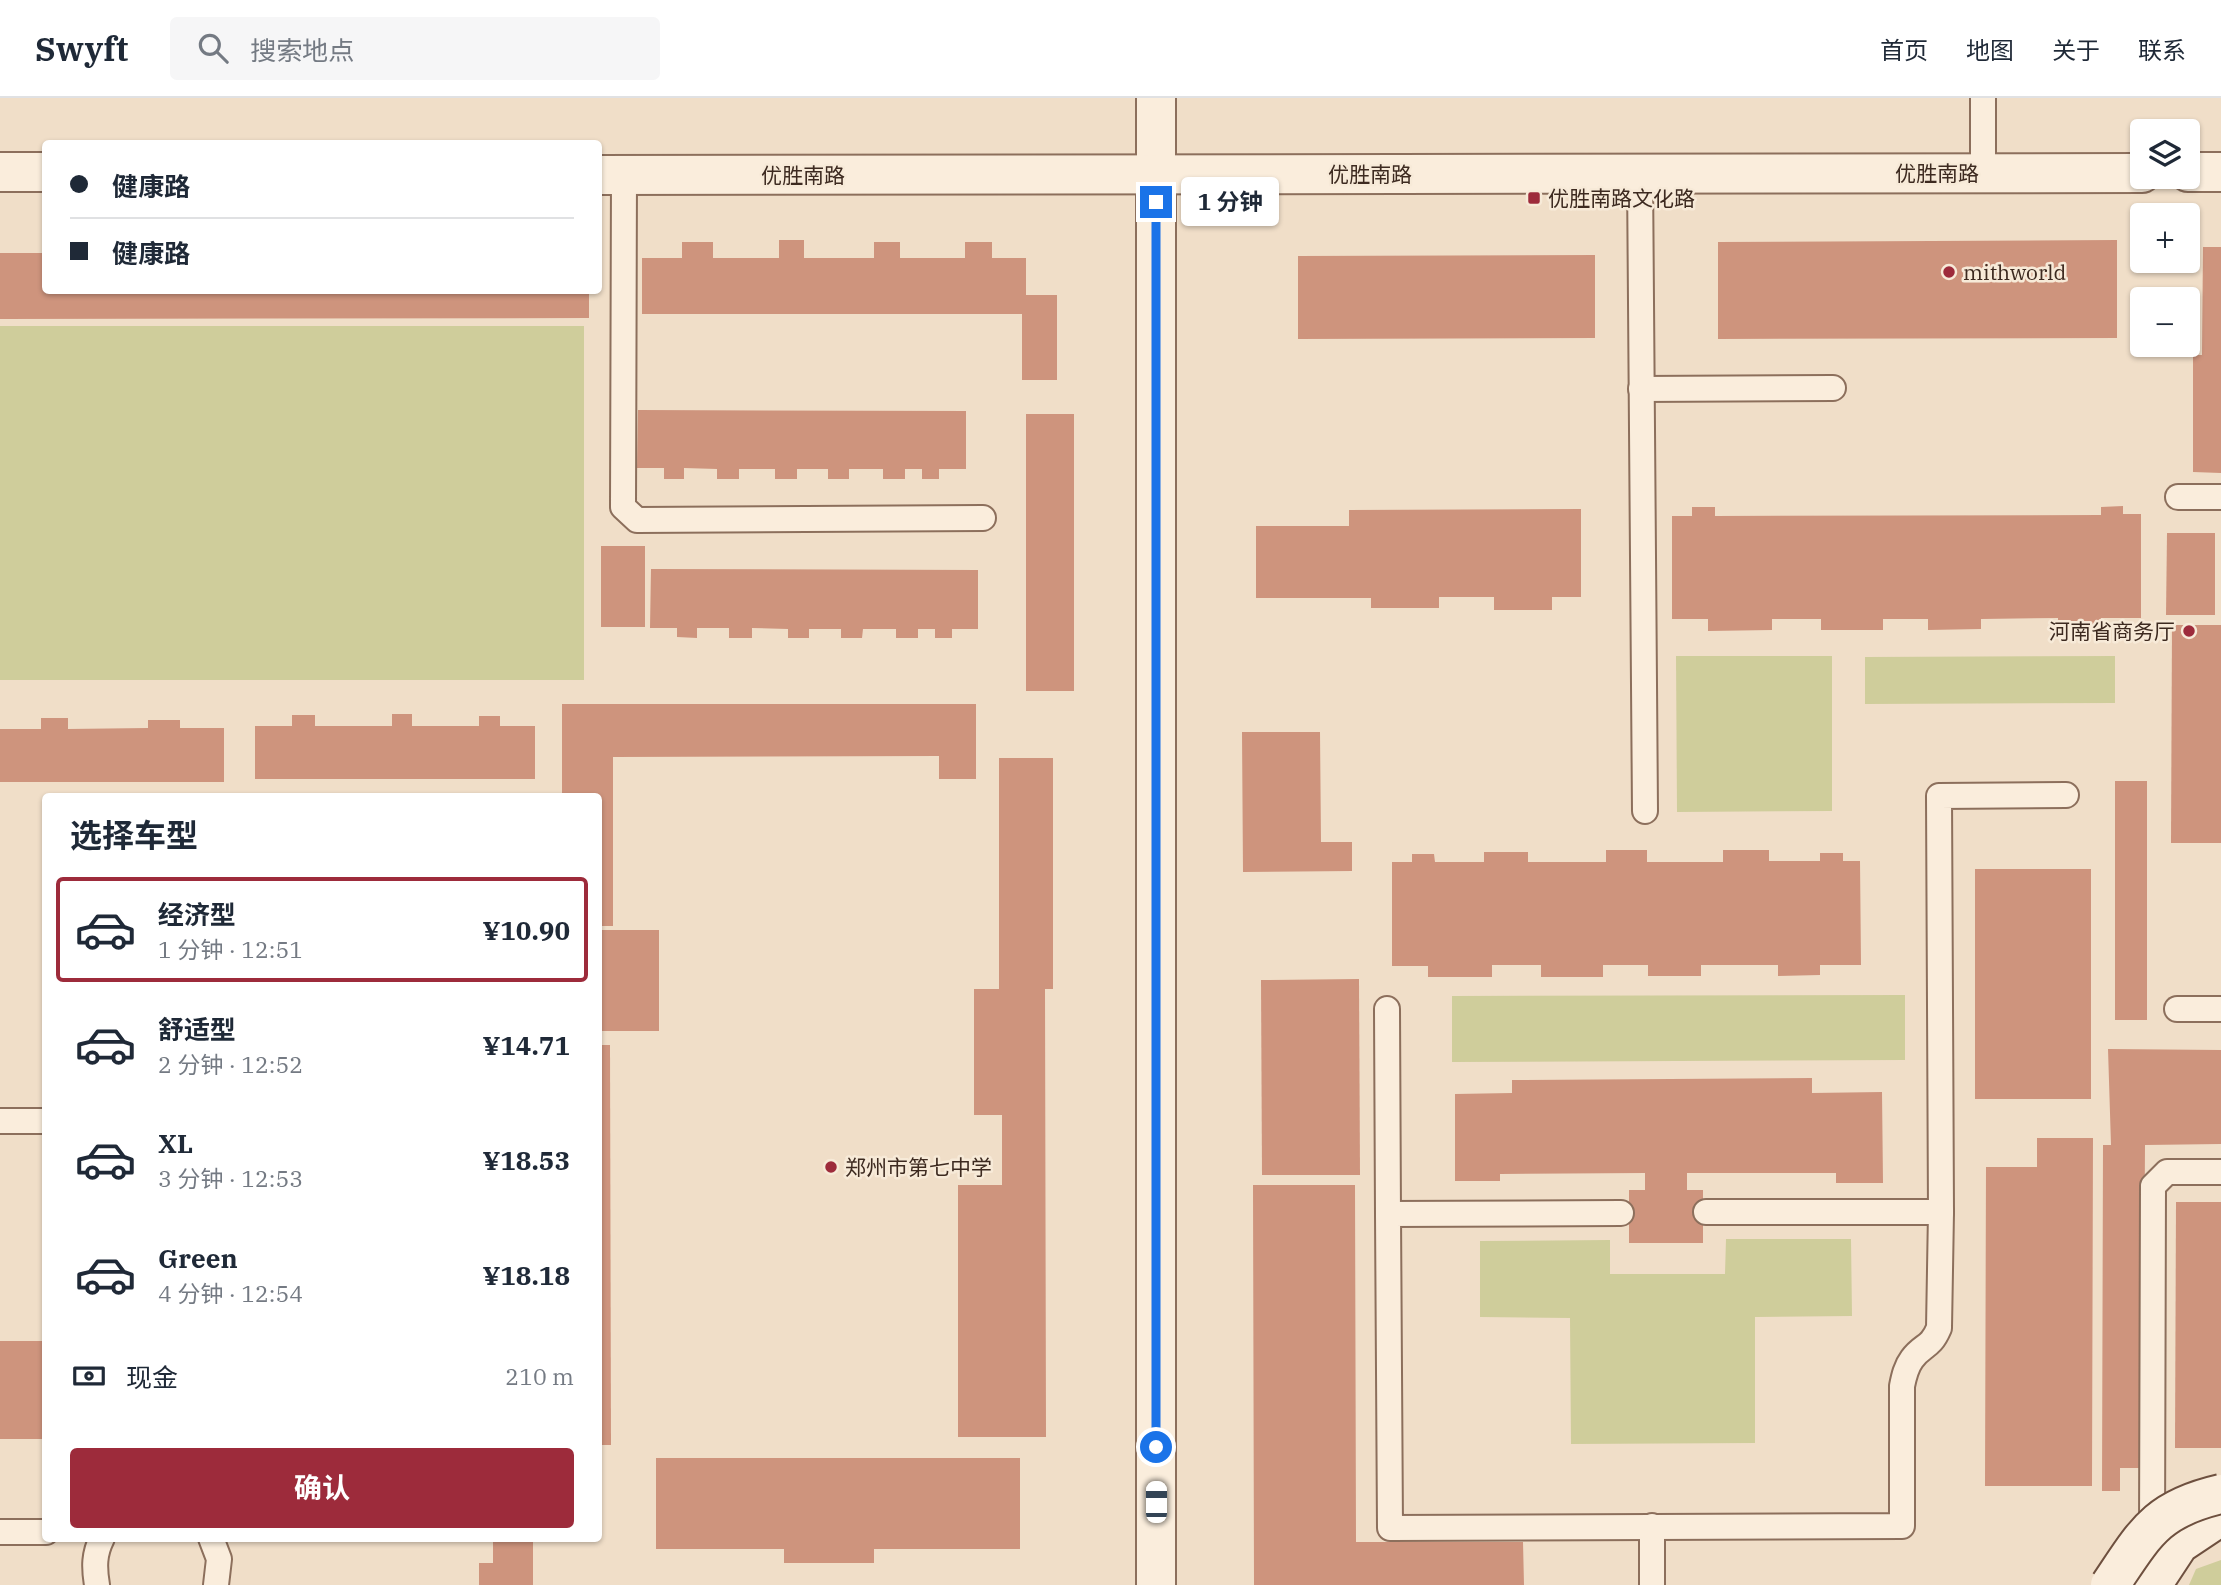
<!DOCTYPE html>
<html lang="zh">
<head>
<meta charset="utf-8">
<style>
	:root { --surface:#fff; --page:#f6f6f7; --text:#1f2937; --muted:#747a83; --line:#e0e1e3; --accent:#9d2b3b }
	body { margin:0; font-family:"IBM Plex Serif","Noto Sans SC",serif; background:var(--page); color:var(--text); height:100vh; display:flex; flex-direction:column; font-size:26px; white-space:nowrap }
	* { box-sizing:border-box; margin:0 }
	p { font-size:23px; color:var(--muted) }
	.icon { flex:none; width:38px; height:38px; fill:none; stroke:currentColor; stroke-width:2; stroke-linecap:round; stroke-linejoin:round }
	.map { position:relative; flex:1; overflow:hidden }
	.sheet { position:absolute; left:42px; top:695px; width:560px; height:749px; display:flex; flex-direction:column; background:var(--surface); border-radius:7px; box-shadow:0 2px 5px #0004 }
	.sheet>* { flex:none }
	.guide { position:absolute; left:42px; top:42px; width:560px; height:154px; border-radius:7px; box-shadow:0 2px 5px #0004; display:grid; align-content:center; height:154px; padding:0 28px; background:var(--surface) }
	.controls { position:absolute; left:2130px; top:21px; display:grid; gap:14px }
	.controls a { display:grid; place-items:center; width:70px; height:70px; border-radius:7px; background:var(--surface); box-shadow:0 2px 5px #0004; font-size:35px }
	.end { position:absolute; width:32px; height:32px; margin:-16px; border:9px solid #1a73e8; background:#fff; box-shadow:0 0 0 4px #fff }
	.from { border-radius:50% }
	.bubble { position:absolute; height:49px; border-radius:7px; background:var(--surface); box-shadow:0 2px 5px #0004; font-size:23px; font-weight:700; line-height:49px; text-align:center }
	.car { position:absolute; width:21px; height:42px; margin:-21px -10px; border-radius:9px; box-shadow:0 0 5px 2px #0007; background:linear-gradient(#fff 24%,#345 0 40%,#fff 0 76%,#345 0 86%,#fff 0) }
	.guide b { display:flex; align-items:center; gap:24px; height:66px; font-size:26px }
	.guide b+b { border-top:2px solid var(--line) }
	.guide i { width:18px; height:18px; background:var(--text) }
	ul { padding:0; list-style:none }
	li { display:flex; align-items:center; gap:21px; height:105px; margin:0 14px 10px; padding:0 14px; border:4px solid transparent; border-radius:7px }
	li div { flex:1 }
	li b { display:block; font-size:26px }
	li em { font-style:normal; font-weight:700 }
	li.selected { border-color:var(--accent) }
	li>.icon { width:63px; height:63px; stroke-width:1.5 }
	h2 { padding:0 28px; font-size:32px; line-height:84px }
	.pay { display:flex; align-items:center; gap:18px; height:77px; padding:0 28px; font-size:26px }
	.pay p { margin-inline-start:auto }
	.action { display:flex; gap:14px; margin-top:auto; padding:14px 28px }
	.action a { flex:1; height:80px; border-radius:7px; background:var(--accent); color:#fff; font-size:28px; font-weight:700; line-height:80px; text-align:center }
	header { display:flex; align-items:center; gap:42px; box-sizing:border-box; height:98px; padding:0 35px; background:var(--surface); border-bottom:2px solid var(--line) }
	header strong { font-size:33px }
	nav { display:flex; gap:38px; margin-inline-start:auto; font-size:24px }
	.search { width:490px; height:63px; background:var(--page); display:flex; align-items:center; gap:18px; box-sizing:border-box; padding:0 24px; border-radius:7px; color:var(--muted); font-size:26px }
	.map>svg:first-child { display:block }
</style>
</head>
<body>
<header>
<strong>Swyft</strong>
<div class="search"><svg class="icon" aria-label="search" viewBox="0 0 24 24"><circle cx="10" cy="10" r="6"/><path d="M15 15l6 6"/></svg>搜索地点</div>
<nav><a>首页</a><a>地图</a><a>关于</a><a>联系</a></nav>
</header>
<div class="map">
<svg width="2221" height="1487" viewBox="0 0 2221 1487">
	<rect width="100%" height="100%" fill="#f0dec8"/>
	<g fill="#cfcd9b">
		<rect x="0" y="228" width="584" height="354"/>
		<polygon points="1676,558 1832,558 1832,713 1677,714"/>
		<polygon points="2115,558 2115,605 1865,606 1865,559"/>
		<polygon points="1905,897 1905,962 1452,964 1452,898"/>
		<polygon points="1726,1141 1851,1141 1852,1218 1755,1219 1755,1345 1571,1346 1570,1220 1480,1219 1480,1143 1610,1142 1610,1176 1725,1176"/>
		<polygon points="2221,1462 2221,1487 2189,1487 2196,1471"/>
	</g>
	<g fill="#ce947d">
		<polygon points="779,142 804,142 804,160 874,160 874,144 900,144 900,160 965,160 965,144 992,144 992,160 1026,160 1026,197 1057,197 1057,282 1022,282 1022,216 642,216 642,160 682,160 682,144 713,144 713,160 779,160"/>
		<polygon points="2117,142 2117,240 1718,241 1718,144"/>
		<polygon points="2203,149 2221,149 2221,375 2193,374 2193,257 2202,257"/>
		<polygon points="0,155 46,155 46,192 589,192 589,220 0,221"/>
		<polygon points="1595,157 1595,240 1298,241 1298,158"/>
		<polygon points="638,312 966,313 966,371 939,371 939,381 922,381 922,371 905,371 905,381 883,381 883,371 849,371 849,381 828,381 828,371 797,371 797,381 775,381 775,371 739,371 739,381 717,381 717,371 684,370 684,381 664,381 664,370 637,370"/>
		<rect x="1026" y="316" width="48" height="277"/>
		<polygon points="2123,408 2123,416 2141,416 2141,520 2101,520 2101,531 2058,531 2058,520 1981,521 1981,531 1928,532 1928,521 1883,521 1883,532 1821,532 1821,521 1772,521 1772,532 1708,533 1708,521 1672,521 1672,418 1692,418 1692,409 1715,409 1715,418 2101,417 2101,409"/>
		<polygon points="1581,411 1581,499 1552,499 1552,512 1494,512 1494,499 1439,499 1439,510 1371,510 1371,500 1256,500 1256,428 1349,428 1349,412"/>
		<polygon points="2167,435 2215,435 2215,517 2166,517"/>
		<rect x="601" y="448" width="44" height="81"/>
		<polygon points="651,471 978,472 978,531 952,531 952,540 935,540 935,531 918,531 918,540 896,540 896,531 863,531 862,540 841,540 841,531 809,531 809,540 788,540 788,531 752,530 752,540 729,540 729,530 697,530 697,540 677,539 677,530 650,530"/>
		<polygon points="2172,527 2221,527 2221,745 2171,745"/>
		<polygon points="562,606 976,606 976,681 939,681 939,658 613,659 613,828 598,828 598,698 562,698"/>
		<polygon points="392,616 412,616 412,628 479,628 479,618 500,618 500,628 535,628 535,681 255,681 255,628 292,628 292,617 315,617 315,628 392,628"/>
		<polygon points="41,620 68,620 68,631 148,630 148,622 180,622 180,630 224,630 224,684 0,684 0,631 41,631"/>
		<polygon points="1242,634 1320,634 1321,744 1352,744 1352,773 1243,774"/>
		<polygon points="999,660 1053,660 1053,891 1045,891 1046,1339 958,1339 958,1087 1002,1087 1002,1017 974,1017 974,891 999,891"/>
		<rect x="2115" y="683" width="32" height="239"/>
		<polygon points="1606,752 1647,752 1647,764 1723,764 1723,752 1769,752 1769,763 1820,763 1820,755 1843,755 1843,763 1860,763 1861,867 1820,867 1820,877 1778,878 1778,867 1701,867 1701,878 1648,878 1648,867 1603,867 1603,879 1541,879 1541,867 1492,867 1492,879 1428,879 1428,868 1392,868 1392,764 1412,764 1412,756 1434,756 1435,764 1484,764 1484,754 1528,754 1528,764 1606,764"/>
		<rect x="1975" y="771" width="116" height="230"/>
		<rect x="598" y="832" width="61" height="101"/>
		<polygon points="1359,881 1360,1077 1262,1077 1261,882"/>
		<polygon points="598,947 610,947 611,1347 598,1347"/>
		<polygon points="2108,951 2221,952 2221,1046 2145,1047 2143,1370 2120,1370 2120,1393 2102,1393 2103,1047 2111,1047"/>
		<polygon points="1812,980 1812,995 1882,994 1883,1085 1836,1085 1836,1075 1687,1075 1687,1092 1703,1092 1703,1145 1629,1145 1629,1092 1645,1092 1645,1075 1500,1076 1500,1083 1455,1083 1455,996 1512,995 1512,982"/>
		<polygon points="2037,1040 2093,1040 2092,1388 1985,1388 1986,1069 2037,1069"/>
		<polygon points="1253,1087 1355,1087 1356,1444 1523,1444 1524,1487 1254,1487"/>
		<polygon points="2176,1104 2221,1104 2221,1350 2175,1350"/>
		<rect x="0" y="1243" width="46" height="98"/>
		<polygon points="656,1360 1020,1360 1020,1451 874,1451 874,1465 784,1465 784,1451 656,1451"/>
		<polygon points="493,1440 533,1440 533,1487 479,1487 479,1465 493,1465"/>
	</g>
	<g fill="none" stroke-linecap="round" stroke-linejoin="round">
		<g stroke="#8c6f5c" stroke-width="28">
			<g id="service">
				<polyline points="1983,0 1983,75"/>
				<polyline points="624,77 623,409 637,422 983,420"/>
				<polyline points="1640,77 1645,713"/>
				<polyline points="1641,291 1833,290"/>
				<polyline points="2178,399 2221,399"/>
				<polyline points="1387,911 1388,1116"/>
				<polyline points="2177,911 2221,911"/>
				<polyline points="0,1023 46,1023"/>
				<polyline points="1941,1114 1939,698 2066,697"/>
				<path d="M1621 1115 1388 1116 1390 1430 1902 1428V1288C1904 1278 1906 1269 1912 1261 1923 1246 1930 1251 1939 1230L1941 1114H1706"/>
				<polyline points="1652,1428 1652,1487"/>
				<polyline points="0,1434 46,1434"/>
				<polyline points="2152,1437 2153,1088 2167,1074 2221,1074"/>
				<polyline points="211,1440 219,1461 216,1487"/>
				<path d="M97 1487C94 1469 94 1456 102 1440"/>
			</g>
		</g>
		<g stroke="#8c6f5c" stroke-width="42">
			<polyline id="minor" points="1156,1487 1156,0"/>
		</g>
		<g stroke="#8c6f5c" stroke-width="42">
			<g id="tertiary">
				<polyline points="0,74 46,74"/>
				<polyline points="2188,74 2221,74"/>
				<polyline points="598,77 2142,75"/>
			</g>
		</g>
		<g stroke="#6e503f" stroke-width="42">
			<polyline id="secondary" points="2152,1487 2179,1446 2221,1418"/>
		</g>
		<use href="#service" stroke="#faeddc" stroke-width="24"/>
		<use href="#minor" stroke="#faeddc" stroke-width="38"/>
		<use href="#tertiary" stroke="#faeddc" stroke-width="38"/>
		<use href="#secondary" stroke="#faeddc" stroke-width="38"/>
		<g stroke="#6e503f" stroke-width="42" stroke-linecap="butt">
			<path id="secondary-bridge" d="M2110 1487C2145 1435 2156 1411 2221 1396"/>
		</g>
		<use href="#secondary-bridge" stroke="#faeddc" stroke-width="38"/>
	</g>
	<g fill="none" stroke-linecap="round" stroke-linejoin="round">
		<polyline stroke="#1a73e8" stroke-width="9" points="1156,1349 1156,104"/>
	</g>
	<g fill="#9d2b3b" stroke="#f7ead8" stroke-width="2.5">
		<rect x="1527" y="93" width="14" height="14" rx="3.5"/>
		<circle cx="1949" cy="174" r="7"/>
		<circle cx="2189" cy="533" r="7"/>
		<circle cx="831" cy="1069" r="7"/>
	</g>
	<g text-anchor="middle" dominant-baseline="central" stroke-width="5" stroke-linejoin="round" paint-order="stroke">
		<g font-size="21" fill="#3d2a20" stroke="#f7ead8">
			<text x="1937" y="75">优胜南路</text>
			<text x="1370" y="76">优胜南路</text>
			<text x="803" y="77">优胜南路</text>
		</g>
		<g font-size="21" fill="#3d2a20" stroke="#f7ead8" text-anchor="start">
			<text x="1548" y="100">优胜南路文化路</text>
			<text x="1963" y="174">mithworld</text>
			<text x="2175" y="533" text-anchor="end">河南省商务厅</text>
			<text x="845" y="1069">郑州市第七中学</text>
		</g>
	</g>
</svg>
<div class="controls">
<a><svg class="icon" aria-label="layers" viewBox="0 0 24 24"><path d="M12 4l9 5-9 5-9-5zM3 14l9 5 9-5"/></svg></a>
<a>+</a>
<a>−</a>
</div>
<i class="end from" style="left:1156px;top:1349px"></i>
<i class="end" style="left:1156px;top:104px"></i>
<div class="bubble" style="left:1181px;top:79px;width:98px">1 分钟</div>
<i class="car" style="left:1156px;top:1404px;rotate:0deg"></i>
<div class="guide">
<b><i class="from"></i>健康路</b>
<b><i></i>健康路</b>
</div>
<section class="sheet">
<h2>选择车型</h2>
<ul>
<li class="selected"><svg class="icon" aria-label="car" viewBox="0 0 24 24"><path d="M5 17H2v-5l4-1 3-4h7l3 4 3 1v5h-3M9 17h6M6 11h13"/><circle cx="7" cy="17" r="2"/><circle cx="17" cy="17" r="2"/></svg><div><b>经济型</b><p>1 分钟 · 12:51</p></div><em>¥10.90</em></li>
<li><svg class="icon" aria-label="car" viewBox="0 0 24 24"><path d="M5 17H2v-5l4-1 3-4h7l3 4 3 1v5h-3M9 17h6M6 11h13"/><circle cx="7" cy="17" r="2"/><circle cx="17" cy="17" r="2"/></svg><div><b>舒适型</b><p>2 分钟 · 12:52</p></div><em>¥14.71</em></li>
<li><svg class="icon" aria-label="car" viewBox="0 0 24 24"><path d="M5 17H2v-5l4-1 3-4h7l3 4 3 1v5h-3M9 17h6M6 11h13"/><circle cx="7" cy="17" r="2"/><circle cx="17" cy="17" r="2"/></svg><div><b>XL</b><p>3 分钟 · 12:53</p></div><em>¥18.53</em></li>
<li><svg class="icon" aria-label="car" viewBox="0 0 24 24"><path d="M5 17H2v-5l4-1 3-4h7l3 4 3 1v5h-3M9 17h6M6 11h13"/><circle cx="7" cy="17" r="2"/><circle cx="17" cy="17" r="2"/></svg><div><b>Green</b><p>4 分钟 · 12:54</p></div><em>¥18.18</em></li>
</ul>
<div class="pay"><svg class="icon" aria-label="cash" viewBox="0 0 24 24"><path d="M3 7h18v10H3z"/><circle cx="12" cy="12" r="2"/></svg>现金<p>210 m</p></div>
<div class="action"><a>确认</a></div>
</section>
</div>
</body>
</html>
